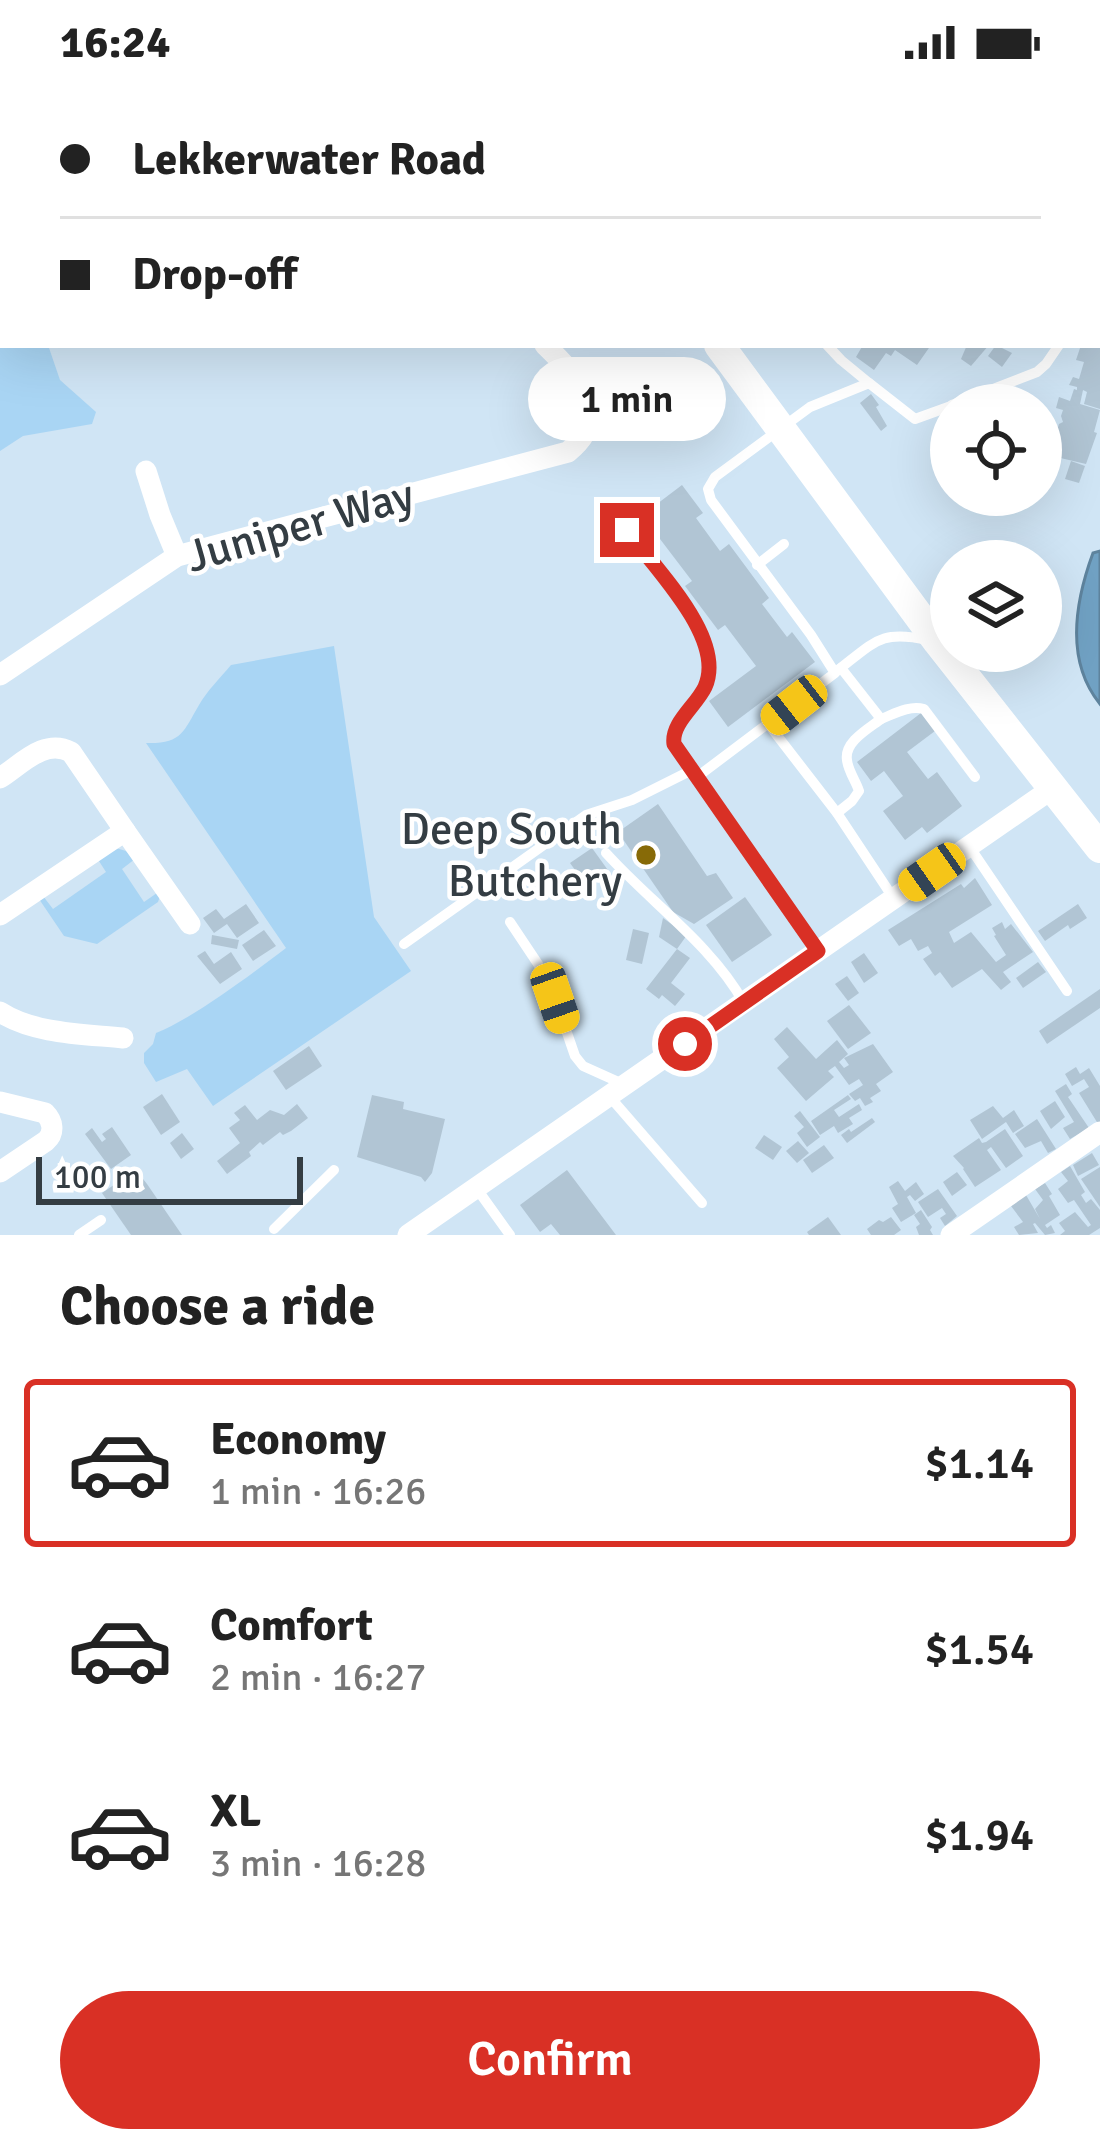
<!DOCTYPE html>
<html lang="en">
<head>
<meta charset="utf-8">
<style>
	:root { --surface:#fff; --page:#f6f6f6; --text:#222; --muted:#767676; --line:#e0e0e0; --accent:#d93025 }
	body { margin:0; font-family:Signika,sans-serif; background:var(--page); color:var(--text); height:100vh; display:flex; flex-direction:column; font-size:45px; white-space:nowrap }
	* { box-sizing:border-box; margin:0 }
	p { font-size:39px; color:var(--muted) }
	.icon { flex:none; width:66px; height:66px; fill:none; stroke:currentColor; stroke-width:2; stroke-linecap:round; stroke-linejoin:round }
	.map { position:relative; height:1151px; overflow:hidden }
	.sheet { display:flex; flex-direction:column; background:var(--surface); flex:1 }
	.sheet>* { flex:none }
	.hud { position:absolute; left:0px; top:0px; width:1101px; height:264px; box-shadow:0 12px 48px #0002; display:grid; align-content:center; height:264px; padding:0 60px; background:var(--surface) }
	.buttons { position:absolute; left:930px; top:300px; display:grid; gap:24px }
	.buttons a { display:grid; place-items:center; width:132px; height:132px; border-radius:50%; background:var(--surface); box-shadow:0 12px 48px #0002; font-size:60px }
	.scale { position:absolute; left:36px; bottom:30px; width:267px; box-sizing:border-box; padding-left:12px; border:6px solid #343d43; border-top:0; font-size:33px; line-height:42px; white-space:nowrap; color:#343d43; -webkit-text-stroke:9px #fff; paint-order:stroke }
	.end { position:absolute; width:54px; height:54px; margin:-27px; border:15px solid #d93025; background:#fff; box-shadow:0 0 0 6px #fff }
	.from { border-radius:50% }
	.bubble { position:absolute; height:84px; border-radius:42px; background:var(--surface); box-shadow:0 12px 48px #0002; font-size:39px; font-weight:600; line-height:84px; text-align:center }
	.car { position:absolute; width:36px; height:72px; margin:-36px -18px; border-radius:15px; box-shadow:0 0 9px 3px #0007; background:linear-gradient(#f5c518 24%,#345 0 40%,#f5c518 0 76%,#345 0 86%,#f5c518 0) }
	.hud b { display:flex; align-items:center; gap:42px; height:114px; font-size:45px }
	.hud b+b { border-top:3px solid var(--line) }
	.hud i { width:30px; height:30px; background:var(--text) }
	ul { padding:0; list-style:none }
	li { display:flex; align-items:center; gap:36px; height:168px; margin:0 24px 18px; padding:0 36px; border:6px solid transparent; border-radius:12px }
	li div { flex:1 }
	li b { display:block; font-size:45px }
	li em { font-style:normal; font-weight:600 }
	li.on { border-color:var(--accent) }
	li>.icon { width:108px; height:108px; stroke-width:1.5 }
	h2 { padding:0 60px; font-size:54px; line-height:144px }
	.button { display:flex; gap:24px; margin-top:auto; padding:24px 60px }
	.button a { flex:1; height:138px; border-radius:72px; background:var(--accent); color:#fff; font-size:48px; font-weight:600; line-height:138px; text-align:center }
	.status { display:flex; justify-content:space-between; align-items:center; height:84px; padding:0 60px; background:var(--surface); direction:ltr }
	.status svg { height:33px; fill:currentColor }
	.map>svg:first-child { display:block }
</style>
</head>
<body>
<div class="status"><b>16:24</b><svg viewBox="0 0 49 12"><path d="M0 12V9h3v3zM5 12V6h3v6zM10 12V3h3v9zM15 12V0h3v12zM26 1h20v11H26zM47 4h2v5h-2z"/></svg></div>
<div class="map">
<svg width="1100" height="1151" viewBox="0 0 1100 1151">
	<rect width="100%" height="100%" fill="#d0e5f5"/>
	<g fill="#a9d5f4">
		<polygon points="0,165 3,173 3,261 48,261 60,296 96,328 92,340 23,352 0,367"/>
		<path d="M334 562 374 833 411 887 213 1022 187 985 156 998 144 979V969L153 960 156 949C194 934 253 889 286 864L146 659C182 660 183 648 199 621 207 607 220 594 231 581Z"/>
		<polygon points="116,764 126,767 135,775 122,785 144,818 157,809 160,812 158,818 97,860 64,852 39,815 43,812 53,825 106,788 97,774"/>
	</g>
	<path fill="#70a1c3" stroke="#5e839d" stroke-width="3" d="M1100 467V620C1065 577 1075 518 1093 469Z"/>
	<g fill="none" stroke-linecap="round" stroke-linejoin="round">
		<polyline stroke="#5e839d" stroke-width="6" points="1049,3 1052,0"/>
	</g>
	<g fill="#b1c5d4">
		<polygon points="863,261 931,261 917,281 895,266 891,272 886,269 874,286 856,273"/>
		<polygon points="967,261 989,261 971,282 961,275"/>
		<polygon points="996,261 1012,269 1002,283 988,272"/>
		<polygon points="1081,261 1100,264 1100,325 1084,320 1087,308 1083,306 1080,320 1100,326 1094,348 1097,349 1086,380 1052,372 1057,357 1055,353 1059,340 1063,338 1061,332 1063,326 1056,324 1059,313 1070,317 1074,305 1077,306 1077,303 1069,301 1073,293 1079,295 1084,278 1076,276"/>
		<polygon points="871,310 879,321 876,323 887,342 881,347 860,319"/>
		<polygon points="1071,377 1085,382 1079,399 1065,395"/>
		<polygon points="682,401 703,429 696,434 720,467 729,460 769,514 762,520 787,553 792,548 815,578 728,643 709,617 756,582 725,541 718,546 685,502 692,497 660,455 656,458 647,446 658,437 649,426"/>
		<polygon points="921,629 935,647 907,668 928,695 937,688 962,722 927,749 922,743 905,756 883,727 903,712 884,687 871,697 857,678"/>
		<polygon points="658,720 707,792 716,789 733,814 694,840 673,828 618,748"/>
		<polygon points="592,764 610,789 588,804 570,779"/>
		<polygon points="975,794 992,821 949,848 954,859 971,848 996,878 1006,871 994,852 996,851 992,844 1002,838 1005,845 1011,840 1033,868 1003,888 1011,898 1001,906 982,885 952,904 940,888 935,892 923,875 932,869 928,862 918,867 911,855 899,862 888,846 961,800 964,804"/>
		<polygon points="745,813 772,851 732,878 706,841"/>
		<polygon points="246,820 259,839 237,854 227,840 214,849 203,834 216,825 224,835"/>
		<polygon points="1078,820 1087,834 1070,845 1068,841 1045,857 1038,847"/>
		<polygon points="663,834 687,851 677,865 659,853"/>
		<polygon points="633,845 649,849 642,880 626,876"/>
		<polygon points="264,846 276,862 253,877 242,861"/>
		<polygon points="212,851 239,856 237,865 211,860"/>
		<polygon points="677,865 690,874 671,899 685,910 675,922 662,911 659,915 646,905"/>
		<polygon points="205,867 214,880 231,868 242,885 220,900 197,872"/>
		<polygon points="864,869 878,889 864,899 851,878"/>
		<polygon points="1038,878 1046,888 1023,904 1016,894"/>
		<polygon points="847,892 859,909 848,917 835,900"/>
		<polygon points="1100,905 1100,924 1047,960 1039,947"/>
		<polygon points="849,921 871,949 848,965 827,937"/>
		<polygon points="787,943 816,975 837,956 848,970 839,978 844,984 849,981 844,974 873,960 893,988 876,1000 881,1007 870,1014 873,1018 865,1022 860,1014 855,1017 849,1010 863,1001 859,995 849,1001 835,982 828,987 834,993 806,1017 777,984 789,973 774,955"/>
		<polygon points="309,962 322,982 286,1006 273,987"/>
		<polygon points="1076,983 1080,990 1089,984 1100,1002 1100,1043 1079,1009 1089,1003 1084,995 1072,1002 1065,990"/>
		<polygon points="1066,1000 1072,1010 1068,1013 1089,1044 1070,1055 1063,1044 1074,1038 1055,1007"/>
		<polygon points="162,1010 180,1038 161,1051 143,1023"/>
		<polygon points="372,1011 404,1018 403,1025 445,1035 432,1089 425,1098 421,1093 357,1073"/>
		<polygon points="848,1011 851,1015 834,1026 839,1033 859,1020 862,1026 849,1034 853,1040 838,1049 834,1042 820,1051 811,1037"/>
		<polygon points="1055,1017 1065,1033 1051,1045 1040,1027"/>
		<polygon points="297,1020 308,1034 291,1047 283,1051 280,1048 263,1061 260,1058 249,1068 251,1072 227,1090 217,1077 240,1059 229,1044 240,1036 234,1029 245,1021 257,1036 270,1026 284,1031"/>
		<polygon points="993,1022 1003,1034 1014,1026 1024,1042 1013,1049 1006,1038 982,1055 970,1036"/>
		<polygon points="800,1027 820,1053 807,1063 797,1049 804,1043 794,1032"/>
		<polygon points="872,1034 875,1038 847,1059 841,1051 849,1045 851,1048"/>
		<polygon points="1037,1035 1056,1065 1048,1069 1041,1057 1025,1064 1015,1050"/>
		<polygon points="112,1043 131,1071 111,1085 85,1050 92,1044 102,1058 106,1055 102,1050"/>
		<polygon points="1005,1045 1023,1072 1006,1084 991,1063 987,1066 1001,1086 975,1103 963,1085 964,1084 953,1072 979,1054 982,1059 986,1058"/>
		<polygon points="182,1049 194,1065 181,1075 170,1059"/>
		<polygon points="764,1051 782,1063 773,1076 755,1064"/>
		<polygon points="798,1057 809,1069 797,1079 786,1067"/>
		<polygon points="824,1061 834,1074 812,1089 803,1076"/>
		<polygon points="1092,1069 1099,1081 1078,1092 1073,1081"/>
		<polygon points="1070,1082 1085,1108 1081,1111 1086,1119 1091,1115 1100,1126 1100,1144 1089,1151 1060,1151 1065,1147 1059,1139 1075,1128 1088,1143 1091,1141 1074,1116 1068,1119 1058,1105 1068,1097 1061,1088"/>
		<polygon points="1100,1083 1100,1123 1081,1095"/>
		<polygon points="136,1086 147,1100 182,1151 131,1151 102,1109"/>
		<polygon points="567,1086 616,1151 560,1151 551,1140 540,1148 520,1121"/>
		<polygon points="957,1088 967,1101 952,1112 943,1098"/>
		<polygon points="898,1097 905,1107 916,1098 924,1110 915,1117 910,1111 907,1113 916,1129 901,1138 892,1124 898,1120 889,1103"/>
		<polygon points="1045,1099 1052,1110 1049,1112 1060,1131 1045,1141 1047,1144 1051,1141 1055,1149 1045,1151 1035,1139 1033,1140 1038,1149 1019,1151 1014,1143 1023,1138 1011,1122 1026,1111 1040,1135 1035,1125 1043,1116 1035,1105"/>
		<polygon points="938,1105 957,1132 945,1142 940,1134 946,1130 942,1124 928,1133 918,1118"/>
		<polygon points="921,1126 932,1143 930,1146 933,1151 919,1151 916,1143 920,1140 914,1131"/>
		<polygon points="828,1133 841,1151 809,1151 807,1148"/>
		<polygon points="891,1133 901,1146 894,1151 871,1151 867,1145 879,1136 883,1138"/>
	</g>
	<g fill="none" stroke-linecap="round" stroke-linejoin="round">
		<g stroke="#fff" stroke-width="10">
			<polyline points="1098,230 1100,230"/>
			<polyline points="827,261 841,276 869,299"/>
			<polyline points="952,321 1037,288 1046,280 1059,261"/>
			<path d="M627 446C652 482 725 553 706 599 698 620 679 634 672 655L695 690"/>
			<polyline points="757,481 784,460"/>
			<path d="M838 586C876 557 880 546 928 556"/>
			<path d="M881 635C894 630 909 621 924 625L975 693"/>
			<polyline points="769,641 837,729 894,815"/>
			<path d="M837 729 852 717 859 707C856 697 848 687 847 676 844 658 868 645 881 635L841 584"/>
			<polyline points="969,762 1067,907"/>
			<path d="M606 769C651 819 711 860 744 919"/>
			<polyline points="510,838 538,880 555,914 575,972 583,982 623,1000"/>
			<polyline points="404,860 586,731 632,716 692,686"/>
			<polyline points="818,867 697,693 835,589 811,551 711,416 708,405 715,393 810,323 869,299 915,335 951,322"/>
			<polyline points="610,1013 702,1119"/>
			<polyline points="477,1105 510,1151"/>
			<polyline points="274,1145 334,1086"/>
			<polyline points="79,1151 101,1136"/>
		</g>
		<g stroke="#fff" stroke-width="21">
			<polyline points="91,0 97,3"/>
			<polyline points="341,3 344,0"/>
			<polyline points="146,387 160,431 177,472"/>
			<path d="M0 591 177 472 568 368C614 331 577 292 545 261"/>
			<path d="M0 694C22 680 44 654 71 668L125 747"/>
			<polyline points="0,831 125,747 190,840"/>
			<path d="M0 928C34 950 84 950 123 954"/>
			<path d="M0 1018 45 1029C53 1037 55 1049 46 1057L0 1088"/>
			<polyline points="408,1151 1053,704"/>
			<polyline points="951,1151 1100,1048"/>
		</g>
		<g stroke="#fff" stroke-width="30">
			<polyline points="463,0 467,3"/>
			<polyline points="516,0 519,3"/>
			<polyline points="719,261 938,558 1100,764"/>
		</g>
	</g>
	<g fill="none" stroke-linecap="round" stroke-linejoin="round">
		<path stroke="#d93025" stroke-width="15" d="M627 446C654 484 727 554 705 603 696 622 671 639 674 660L818 867 685 960"/>
	</g>
	<circle fill="#876a07" stroke="#fff" stroke-width="4.5" cx="646" cy="771" r="12"/>
	<g text-anchor="middle" dominant-baseline="central" stroke-width="9" stroke-linejoin="round" paint-order="stroke">
		<g font-size="45" fill="#343d43" stroke="#fff">
			<text transform="translate(300 442) rotate(-16)">Juniper Way</text>
		</g>
		<g font-size="45" fill="#343d43" stroke="#fff" text-anchor="end">
			<text x="622" y="745">Deep South<tspan x="622" dy="52">Butchery</tspan></text>
		</g>
	</g>
</svg>
<div class="buttons">
<a><svg class="icon" aria-label="locate" viewBox="0 0 24 24"><circle cx="12" cy="12" r="6"/><path d="M12 2v4M12 18v4M2 12h4M18 12h4"/></svg></a>
<a><svg class="icon" aria-label="layers" viewBox="0 0 24 24"><path d="M12 4l9 5-9 5-9-5zM3 14l9 5 9-5"/></svg></a>
</div>
<div class="scale">100 m</div>
<i class="end from" style="left:685px;top:960px"></i>
<i class="end" style="left:627px;top:446px"></i>
<div class="bubble" style="left:528px;top:273px;width:198px">1 min</div>
<i class="car" style="left:794px;top:621px;rotate:232deg"></i>
<i class="car" style="left:932px;top:788px;rotate:235deg"></i>
<i class="car" style="left:555px;top:914px;rotate:161deg"></i>
<div class="hud">
<b><i class="from"></i>Lekkerwater Road</b>
<b><i></i>Drop-off</b>
</div>
</div>
<section class="sheet">
<h2>Choose a ride</h2>
<ul>
<li class="on"><svg class="icon" aria-label="car" viewBox="0 0 24 24"><path d="M5 17H2v-5l4-1 3-4h7l3 4 3 1v5h-3M9 17h6M6 11h13"/><circle cx="7" cy="17" r="2"/><circle cx="17" cy="17" r="2"/></svg><div><b>Economy</b><p>1 min · 16:26</p></div><em>$1.14</em></li>
<li><svg class="icon" aria-label="car" viewBox="0 0 24 24"><path d="M5 17H2v-5l4-1 3-4h7l3 4 3 1v5h-3M9 17h6M6 11h13"/><circle cx="7" cy="17" r="2"/><circle cx="17" cy="17" r="2"/></svg><div><b>Comfort</b><p>2 min · 16:27</p></div><em>$1.54</em></li>
<li><svg class="icon" aria-label="car" viewBox="0 0 24 24"><path d="M5 17H2v-5l4-1 3-4h7l3 4 3 1v5h-3M9 17h6M6 11h13"/><circle cx="7" cy="17" r="2"/><circle cx="17" cy="17" r="2"/></svg><div><b>XL</b><p>3 min · 16:28</p></div><em>$1.94</em></li>
</ul>
<div class="button"><a>Confirm</a></div>
</section>
</body>
</html>
